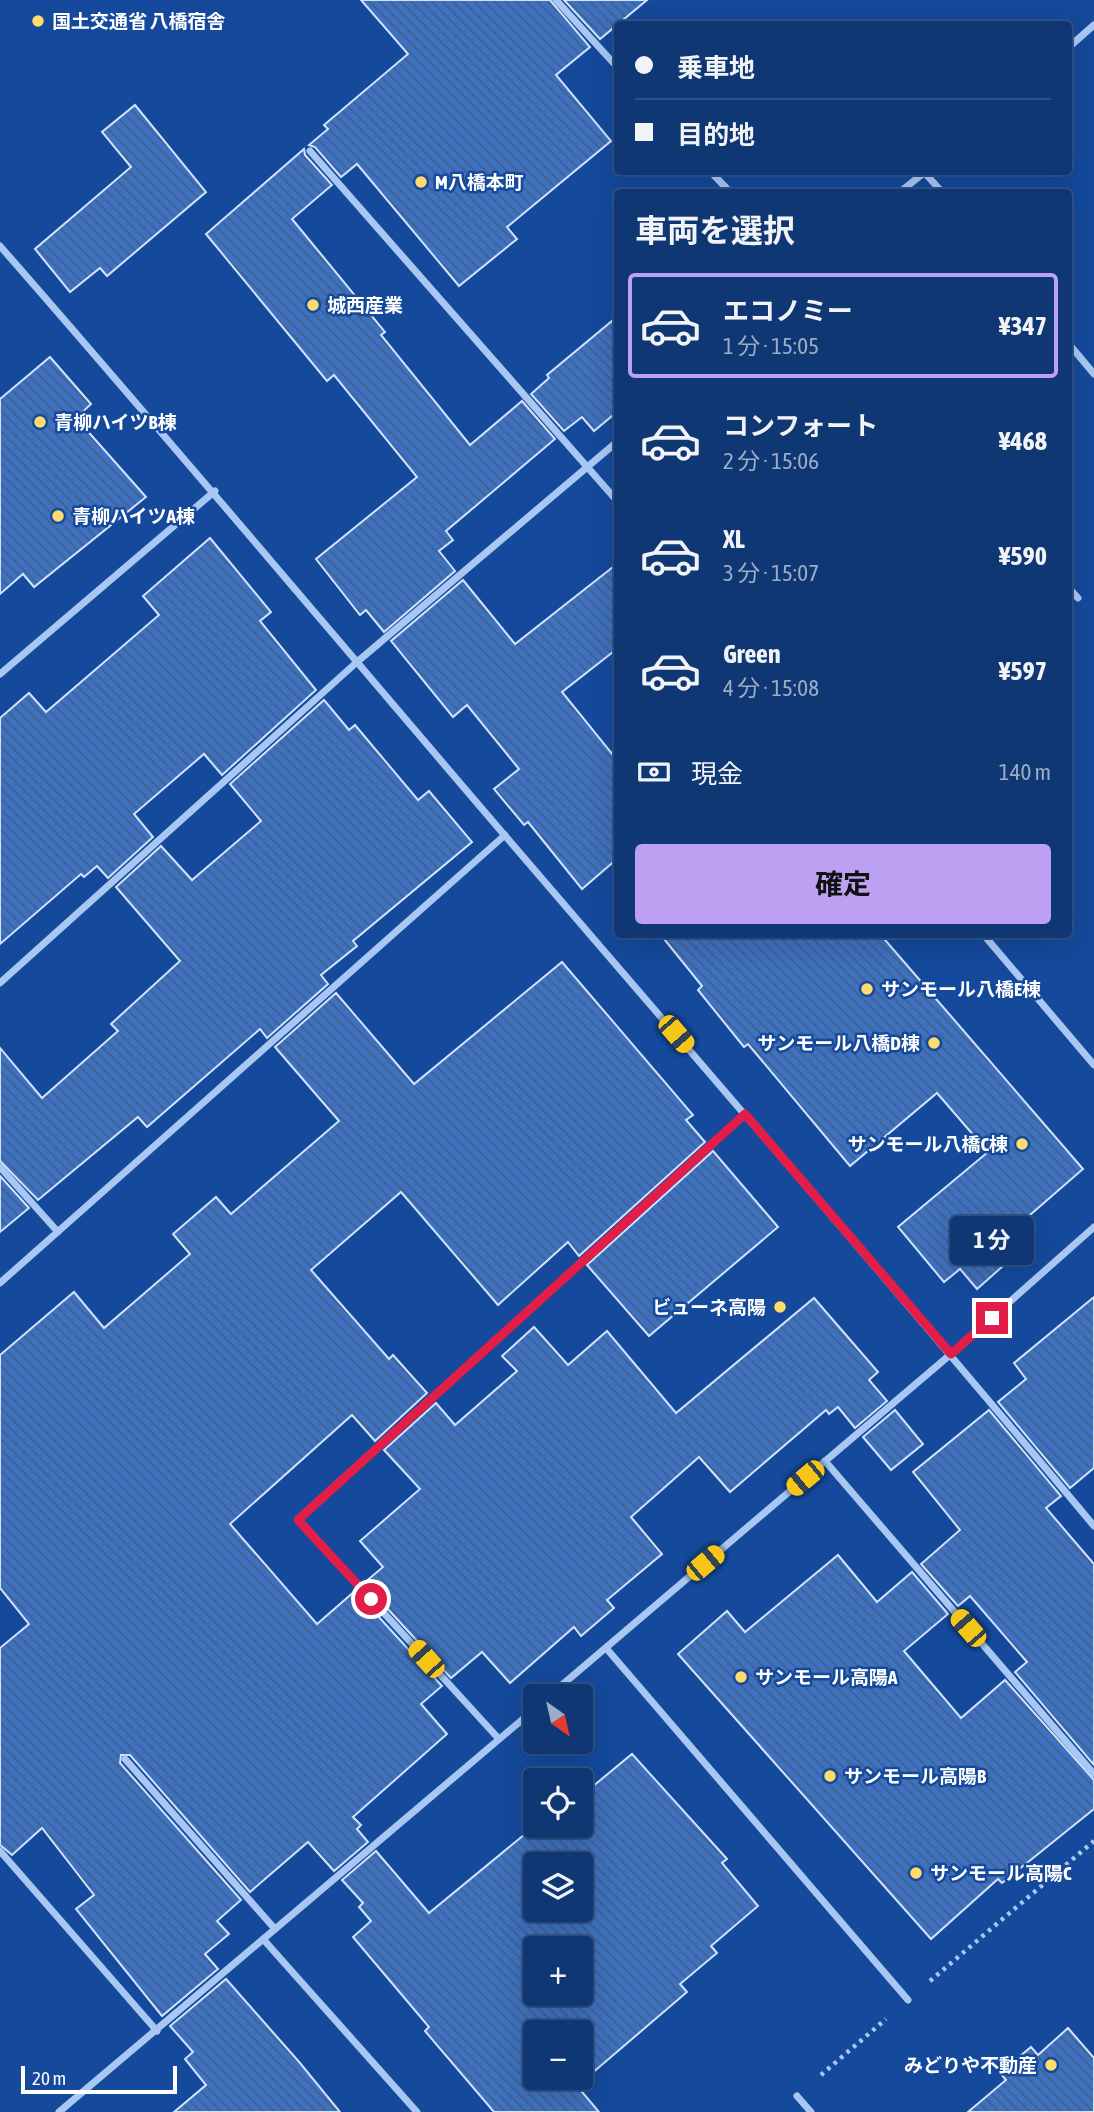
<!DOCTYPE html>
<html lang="ja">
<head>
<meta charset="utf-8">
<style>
	:root { --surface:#0f3774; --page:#1d427c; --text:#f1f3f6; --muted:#9bacc5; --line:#2f5186; --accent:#bca0f2 }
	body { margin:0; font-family:"Asap Condensed","Noto Sans JP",sans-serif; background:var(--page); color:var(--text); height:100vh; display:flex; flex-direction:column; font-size:26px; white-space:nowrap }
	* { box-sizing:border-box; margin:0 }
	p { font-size:23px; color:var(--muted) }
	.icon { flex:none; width:38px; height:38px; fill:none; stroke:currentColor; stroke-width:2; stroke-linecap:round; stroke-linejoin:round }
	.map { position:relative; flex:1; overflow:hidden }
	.sheet { position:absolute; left:614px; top:189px; width:458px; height:749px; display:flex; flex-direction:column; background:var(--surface); border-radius:7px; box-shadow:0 7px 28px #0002,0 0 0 2px var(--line) }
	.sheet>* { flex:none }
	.top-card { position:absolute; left:614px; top:21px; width:458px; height:154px; border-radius:7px; box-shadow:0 7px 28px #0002,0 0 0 2px var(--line); display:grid; align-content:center; height:154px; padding:0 21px; background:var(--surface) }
	.needle { width:46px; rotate:146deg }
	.fabs { position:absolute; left:523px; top:1684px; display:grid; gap:14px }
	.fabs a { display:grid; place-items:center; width:70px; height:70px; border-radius:7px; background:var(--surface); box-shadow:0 7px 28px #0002,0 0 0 2px var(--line); font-size:35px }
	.scale { position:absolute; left:21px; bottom:18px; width:156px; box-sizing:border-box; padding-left:7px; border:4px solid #fff; border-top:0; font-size:19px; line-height:24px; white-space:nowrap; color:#fff; -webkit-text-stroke:5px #14499b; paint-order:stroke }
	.end { position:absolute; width:32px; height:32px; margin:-16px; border:9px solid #e11d48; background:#fff; box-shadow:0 0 0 4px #fff }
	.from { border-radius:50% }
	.bubble { position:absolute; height:49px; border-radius:7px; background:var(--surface); box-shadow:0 7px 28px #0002,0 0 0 2px var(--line); font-size:23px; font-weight:700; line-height:49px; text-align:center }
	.car { position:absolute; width:21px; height:42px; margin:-21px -10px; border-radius:9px; box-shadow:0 0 5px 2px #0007; background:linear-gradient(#f5c518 24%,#345 0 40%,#f5c518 0 76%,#345 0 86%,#f5c518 0) }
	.top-card b { display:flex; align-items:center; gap:24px; height:66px; font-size:26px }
	.top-card b+b { border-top:2px solid var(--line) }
	.top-card i { width:18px; height:18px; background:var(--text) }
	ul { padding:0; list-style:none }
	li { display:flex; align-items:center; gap:21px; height:105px; margin:0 14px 10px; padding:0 7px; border:4px solid transparent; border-radius:7px }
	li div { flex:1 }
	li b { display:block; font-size:26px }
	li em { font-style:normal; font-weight:700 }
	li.active { border-color:var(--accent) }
	li>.icon { width:63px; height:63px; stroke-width:1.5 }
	h2 { padding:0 21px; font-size:32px; line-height:84px }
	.pay { display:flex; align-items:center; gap:18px; height:77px; padding:0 21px; font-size:26px }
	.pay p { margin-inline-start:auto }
	.button { display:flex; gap:14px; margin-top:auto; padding:14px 21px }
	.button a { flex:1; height:80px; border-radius:7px; background:var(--accent); color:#111; font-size:28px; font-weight:700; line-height:80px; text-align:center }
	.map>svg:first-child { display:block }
</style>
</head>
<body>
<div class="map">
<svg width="1094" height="2112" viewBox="0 0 1094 2112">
	<defs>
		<pattern id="building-back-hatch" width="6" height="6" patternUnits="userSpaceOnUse" patternTransform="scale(1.75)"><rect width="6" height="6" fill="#3d72c2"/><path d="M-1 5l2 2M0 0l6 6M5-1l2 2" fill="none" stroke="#445f87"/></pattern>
	</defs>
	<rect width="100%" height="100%" fill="#14499b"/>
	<g fill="url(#building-back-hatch)" stroke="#d1e3fd" stroke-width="2" fill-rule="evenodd">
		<polygon points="361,0 550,0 590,47 556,75 611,141 507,227 517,239 459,286 357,164 341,177 315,147 309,145 328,129 324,125 408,54"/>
		<polygon points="564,0 647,0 600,39"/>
		<polygon points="135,105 206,192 107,276 100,268 70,292 35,249 131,167 102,132"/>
		<polygon points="304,149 305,155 332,185 292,219 385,332 381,335 470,445 522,401 555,439 446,531 453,540 439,551 455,571 384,632 366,610 360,615 316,559 417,477 334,375 327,381 206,234"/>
		<polygon points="618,316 618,411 594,431 582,417 564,431 531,394 549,378 547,375"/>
		<polygon points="50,357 91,404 76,418 146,497 34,587 23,574 0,594 0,399"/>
		<polygon points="210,538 271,612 260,621 316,690 222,775 204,754 134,814 153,837 108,878 97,866 84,877 81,874 0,944 0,718 29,693 46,712 159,615 143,596"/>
		<polygon points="618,563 618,648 562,692 618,761 618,858 582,889 528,822 524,825 494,789 519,769 467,705 453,717 391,641 463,580 515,644"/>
		<polygon points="324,700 349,730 355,725 418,800 429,791 472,842 353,941 357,946 321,975 328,984 267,1038 260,1029 147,1127 138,1117 38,1200 0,1161 0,1048 42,1098 118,1031 111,1024 180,961 116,887 161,846 192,880 261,821 230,784"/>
		<polygon points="660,934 880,934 1083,1169 1007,1235 1020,1251 977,1289 960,1269 944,1282 898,1227 988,1152 937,1093 850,1166 748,1044 744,1047 698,990 702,986"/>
		<polygon points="562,962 693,1115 686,1120 705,1142 579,1256 568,1242 498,1305 401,1192 311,1270 389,1359 393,1355 427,1393 375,1441 352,1415 230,1524 317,1624 355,1591 442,1686 421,1704 447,1734 353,1817 361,1825 357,1829 368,1842 334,1871 308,1842 250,1892 130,1755 121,1755 120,1763 241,1900 217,1921 229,1934 205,1954 218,1969 162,2016 76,1909 94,1895 42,1828 12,1855 0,1845 0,1648 29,1624 0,1588 0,1355 74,1292 104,1328 190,1254 173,1234 216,1197 231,1214 339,1121 275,1047 336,993 414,1084"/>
		<polygon points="713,1151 778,1227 649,1336 587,1265"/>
		<polygon points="0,1176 29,1208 0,1232"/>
		<polygon points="1094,1297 1094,1468 1070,1488 998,1402 1026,1379 1014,1363"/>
		<polygon points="814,1298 878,1372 869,1380 887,1401 855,1428 838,1407 829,1414 826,1410 730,1492 699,1457 631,1517 662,1554 607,1600 614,1608 581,1636 574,1627 510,1683 482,1652 451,1678 364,1583 383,1567 360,1541 420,1489 384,1450 436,1403 455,1425 517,1371 502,1356 534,1327 568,1365 607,1331 676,1413"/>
		<polygon points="895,1410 923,1444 891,1470 863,1437"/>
		<polygon points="989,1410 1061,1496 1046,1508 1094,1564 1094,1765 1015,1672 1027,1662 970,1596 958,1606 921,1564 960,1530 913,1472"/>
		<polygon points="838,1555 877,1602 912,1572 948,1614 904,1651 961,1718 1005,1680 1094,1780 1094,1809 1002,1883 998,1879 931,1939 678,1654 727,1611 745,1632"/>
		<path d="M632 1754 727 1859 722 1863 758 1906 711 1946 717 1953 680 1984 687 1992 577 2086 599 2112H494L425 2031 429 2027 353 1937 371 1921 359 1907 363 1903 342 1880 376 1851 429 1913 536 1825H581V1796ZM536 1864H581V1909H536ZM536 1948H581V1993H536ZM536 2032H581V2077H536Z"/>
		<polygon points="226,1979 300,2063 340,2112 174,2112 206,2085 185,2059 193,2052 170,2026"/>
		<polygon points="1068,2028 1094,2058 1094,2112 968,2112 1006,2080 1000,2073 1031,2047 1038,2055"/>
	</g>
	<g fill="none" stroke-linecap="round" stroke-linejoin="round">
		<g stroke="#a9c7f3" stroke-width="4.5" stroke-dasharray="3.5 5" stroke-linecap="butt">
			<polyline points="930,1981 1094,1841"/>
			<polyline points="821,2075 886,2019"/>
		</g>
		<g stroke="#a9c7f3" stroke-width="7">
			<polyline points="556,0 618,68"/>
			<polyline points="1069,47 1094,25"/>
			<polyline points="310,151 618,502"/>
			<polyline points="711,172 730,192"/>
			<polyline points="924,172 942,192"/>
			<polyline points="900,192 925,172"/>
			<path d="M0 246C169 439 334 636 501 831 699 1062 899 1292 1094 1526"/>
			<polyline points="1069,344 1094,374"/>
			<polyline points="1069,588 1078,598"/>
			<polyline points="0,674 215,491"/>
			<polyline points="983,934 1094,1065"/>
			<polyline points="0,983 357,662 618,441"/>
			<polyline points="0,1167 58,1232"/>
			<polyline points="0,1283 505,835"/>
			<polyline points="825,1461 1094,1774"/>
			<polyline points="606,1648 908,2000"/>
			<polyline points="549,1696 951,1354 1094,1227"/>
			<polyline points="499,1739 298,1519 745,1114"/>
			<polyline points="125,1759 275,1929"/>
			<polyline points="0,1851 157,2031"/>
			<polyline points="263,1939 417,2112"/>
			<polyline points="797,2096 811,2112"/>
			<polyline points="59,2112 536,1708"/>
		</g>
	</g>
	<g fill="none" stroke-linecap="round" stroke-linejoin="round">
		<polyline stroke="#e11d48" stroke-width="9" points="371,1599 298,1520 745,1114 951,1354 992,1318"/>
	</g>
	<g fill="#ffdb6b" stroke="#14499b" stroke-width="2.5">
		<circle cx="38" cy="21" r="7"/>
		<circle cx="421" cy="182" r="7"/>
		<circle cx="313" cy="305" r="7"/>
		<circle cx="40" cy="422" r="7"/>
		<circle cx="58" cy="516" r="7"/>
		<circle cx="867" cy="989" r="7"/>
		<circle cx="934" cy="1043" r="7"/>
		<circle cx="1022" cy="1144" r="7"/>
		<circle cx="780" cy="1307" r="7"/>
		<circle cx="741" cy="1677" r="7"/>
		<circle cx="830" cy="1776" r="7"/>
		<circle cx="916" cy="1873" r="7"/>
		<circle cx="1051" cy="2065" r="7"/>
	</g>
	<g text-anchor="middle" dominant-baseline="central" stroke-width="5" stroke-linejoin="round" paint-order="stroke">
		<g font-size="19" font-weight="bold" fill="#fff" stroke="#14499b" text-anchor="start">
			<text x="52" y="21">国土交通省 八橋宿舎</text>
			<text x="435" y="182">M八橋本町</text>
			<text x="327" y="305">城西産業</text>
			<text x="54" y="422">青柳ハイツB棟</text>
			<text x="72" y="516">青柳ハイツA棟</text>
			<text x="881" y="989">サンモール八橋E棟</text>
			<text x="920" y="1043" text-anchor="end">サンモール八橋D棟</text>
			<text x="1008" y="1144" text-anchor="end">サンモール八橋C棟</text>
			<text x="766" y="1307" text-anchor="end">ビューネ高陽</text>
			<text x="755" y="1677">サンモール高陽A</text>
			<text x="844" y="1776">サンモール高陽B</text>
			<text x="930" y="1873">サンモール高陽C</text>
			<text x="1037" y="2065" text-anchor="end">みどりや不動産</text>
		</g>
	</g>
</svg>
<div class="fabs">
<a><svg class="needle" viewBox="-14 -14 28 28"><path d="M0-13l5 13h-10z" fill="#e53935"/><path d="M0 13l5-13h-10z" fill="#9bacc5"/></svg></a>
<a><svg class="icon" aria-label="locate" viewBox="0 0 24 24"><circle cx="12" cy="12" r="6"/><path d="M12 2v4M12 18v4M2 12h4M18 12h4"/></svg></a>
<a><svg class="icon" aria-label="layers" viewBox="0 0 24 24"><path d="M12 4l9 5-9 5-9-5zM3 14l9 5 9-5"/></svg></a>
<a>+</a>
<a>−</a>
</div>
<div class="scale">20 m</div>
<i class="end from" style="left:371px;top:1599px"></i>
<i class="end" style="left:992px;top:1318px"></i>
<div class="bubble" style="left:950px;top:1216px;width:84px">1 分</div>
<i class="car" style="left:676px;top:1034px;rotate:139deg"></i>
<i class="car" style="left:805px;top:1478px;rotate:230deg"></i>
<i class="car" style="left:705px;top:1563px;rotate:50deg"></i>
<i class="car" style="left:968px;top:1628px;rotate:319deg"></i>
<i class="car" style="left:426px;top:1659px;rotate:318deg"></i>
<div class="top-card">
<b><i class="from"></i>乗車地</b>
<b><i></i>目的地</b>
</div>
<section class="sheet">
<h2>車両を選択</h2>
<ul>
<li class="active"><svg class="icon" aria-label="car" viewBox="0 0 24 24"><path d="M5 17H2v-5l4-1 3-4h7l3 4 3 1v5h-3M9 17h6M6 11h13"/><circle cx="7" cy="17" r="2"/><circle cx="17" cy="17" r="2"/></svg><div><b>エコノミー</b><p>1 分 · 15:05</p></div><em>¥347</em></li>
<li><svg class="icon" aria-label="car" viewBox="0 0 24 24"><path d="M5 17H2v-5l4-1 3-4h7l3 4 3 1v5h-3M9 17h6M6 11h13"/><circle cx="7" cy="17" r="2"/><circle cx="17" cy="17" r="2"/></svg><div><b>コンフォート</b><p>2 分 · 15:06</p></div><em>¥468</em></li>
<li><svg class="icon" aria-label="car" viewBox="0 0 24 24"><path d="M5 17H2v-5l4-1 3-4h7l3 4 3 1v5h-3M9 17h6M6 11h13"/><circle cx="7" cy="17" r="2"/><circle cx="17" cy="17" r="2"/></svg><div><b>XL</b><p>3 分 · 15:07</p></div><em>¥590</em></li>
<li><svg class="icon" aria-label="car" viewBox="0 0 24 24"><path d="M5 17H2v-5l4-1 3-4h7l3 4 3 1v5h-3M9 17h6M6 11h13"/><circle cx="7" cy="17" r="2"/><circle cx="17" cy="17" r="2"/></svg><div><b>Green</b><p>4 分 · 15:08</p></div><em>¥597</em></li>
</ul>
<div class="pay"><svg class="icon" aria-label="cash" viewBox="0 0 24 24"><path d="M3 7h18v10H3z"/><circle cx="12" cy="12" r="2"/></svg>現金<p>140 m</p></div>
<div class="button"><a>確定</a></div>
</section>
</div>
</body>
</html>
